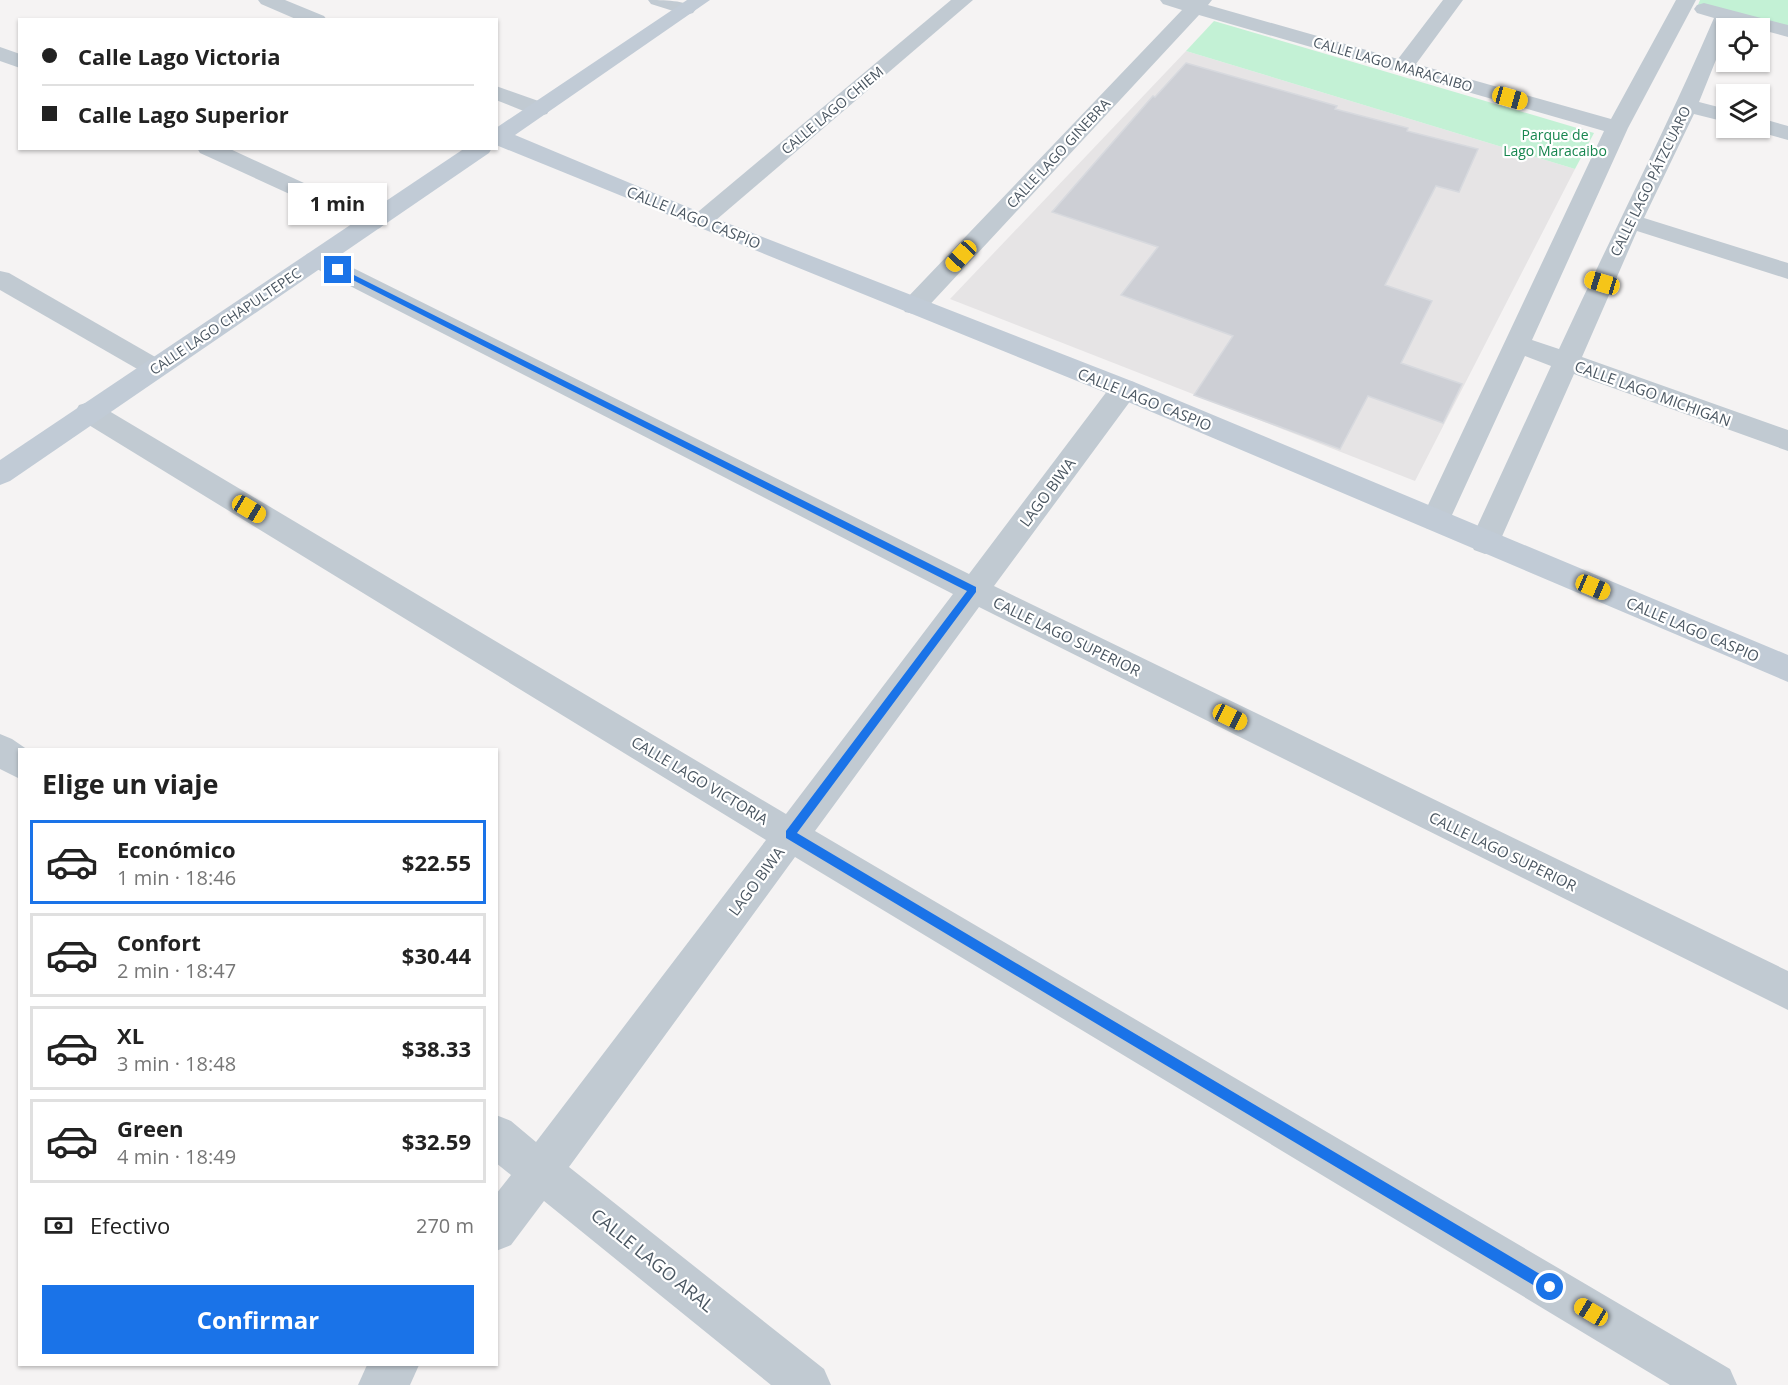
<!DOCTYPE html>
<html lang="es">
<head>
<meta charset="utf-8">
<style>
	:root { --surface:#fff; --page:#f2f2f2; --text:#222; --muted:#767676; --line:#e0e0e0; --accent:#1a73e8 }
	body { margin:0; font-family:"Open Sans",sans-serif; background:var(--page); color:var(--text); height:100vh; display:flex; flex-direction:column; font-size:22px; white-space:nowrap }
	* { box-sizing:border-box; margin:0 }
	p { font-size:20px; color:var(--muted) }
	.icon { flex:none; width:33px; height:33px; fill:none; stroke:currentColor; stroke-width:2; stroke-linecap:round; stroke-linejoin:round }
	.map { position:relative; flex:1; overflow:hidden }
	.drawer { position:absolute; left:18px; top:748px; width:480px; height:618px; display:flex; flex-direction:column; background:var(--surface); border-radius:0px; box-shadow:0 2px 4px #0004 }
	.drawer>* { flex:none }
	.top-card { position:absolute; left:18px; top:18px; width:480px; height:132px; border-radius:0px; box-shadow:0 2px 4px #0004; display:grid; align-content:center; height:132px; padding:0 24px; background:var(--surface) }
	.controls { position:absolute; left:1716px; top:18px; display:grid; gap:12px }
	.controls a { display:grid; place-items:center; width:54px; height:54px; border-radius:0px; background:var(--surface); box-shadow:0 2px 4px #0004; font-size:30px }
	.end { position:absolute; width:27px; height:27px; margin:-14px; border:8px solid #1a73e8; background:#fff; box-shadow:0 0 0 3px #fff }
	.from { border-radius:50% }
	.bubble { position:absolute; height:42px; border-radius:0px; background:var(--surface); box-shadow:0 2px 4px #0004; font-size:20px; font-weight:700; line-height:42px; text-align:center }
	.car { position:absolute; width:18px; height:36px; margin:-18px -9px; border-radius:8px; box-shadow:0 0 4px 2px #0007; background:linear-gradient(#f5c518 24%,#345 0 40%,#f5c518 0 76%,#345 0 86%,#f5c518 0) }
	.top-card b { display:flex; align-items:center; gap:21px; height:57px; font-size:22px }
	.top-card b+b { border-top:2px solid var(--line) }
	.top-card i { width:15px; height:15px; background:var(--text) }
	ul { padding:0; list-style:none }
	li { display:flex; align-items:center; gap:18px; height:84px; margin:0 12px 9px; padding:0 12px; border:3px solid var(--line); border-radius:0px }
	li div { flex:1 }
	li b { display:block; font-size:22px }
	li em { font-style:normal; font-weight:700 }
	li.selected { border-color:var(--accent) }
	li>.icon { width:54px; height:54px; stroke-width:1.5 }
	h2 { padding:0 24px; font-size:27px; line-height:72px }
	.pay { display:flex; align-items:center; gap:15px; height:66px; padding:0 24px; font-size:22px }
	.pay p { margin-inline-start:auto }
	.action { display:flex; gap:12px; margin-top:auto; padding:12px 24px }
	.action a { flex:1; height:69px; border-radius:0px; background:var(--accent); color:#fff; font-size:24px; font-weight:700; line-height:69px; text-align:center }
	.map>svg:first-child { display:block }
</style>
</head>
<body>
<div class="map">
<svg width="1788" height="1385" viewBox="0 0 1788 1385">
	<rect width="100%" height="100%" fill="#f5f3f3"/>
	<polygon fill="#e6e4e5" points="1186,51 1575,169 1415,481 950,299"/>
	<g fill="#c3f1d5">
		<polygon points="1700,0 1788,0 1788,27 1698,5"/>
		<polygon points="1214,21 1594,133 1575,169 1186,51"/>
	</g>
	<polygon fill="#cdcfd5" stroke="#d7d9de" stroke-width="1.5" points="1186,63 1337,106 1335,109 1408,128 1407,131 1478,149 1459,192 1436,186 1385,285 1432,301 1401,363 1462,384 1443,423 1368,396 1340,449 1194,395 1233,336 1121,295 1158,247 1052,212 1153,96 1155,97"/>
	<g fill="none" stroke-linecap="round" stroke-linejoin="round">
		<g fill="#c1cad2" fill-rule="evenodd">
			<polygon points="258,0 285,0 324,16 327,20 298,20 261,4"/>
			<path d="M648 0C662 0 687 0 696 9L693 13 686 15 651 4Z"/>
			<polygon points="951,0 973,0 709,226 701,228 693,226 689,221 693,216"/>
			<path d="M1160 0H1212L1208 5 1398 59 1443 0H1463L1416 64 1611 119 1676 0H1696L1628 128 1532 340 1559 349C1610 238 1666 130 1714 18L1697 13 1694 9 1697 5 1704 3 1788 25V37L1732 22 1729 28H1726V35L1699 102 1726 109V122L1694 114 1644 218 1788 263V279L1637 231 1582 357 1788 430V451L1574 374 1496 550 1485 554 1474 550 1470 542 1551 366 1525 356 1446 528 1436 531 1426 528 1421 520 1604 131 1199 15 923 312 914 314 905 312 901 306 905 300 1182 10 1163 4Z"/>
			<polygon points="0,47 20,54 20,68 0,61"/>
			<polygon points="496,86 547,104 550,109 547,114 539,116 531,114 496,100"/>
			<polygon points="1760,118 1788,126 1788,140 1752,130 1751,128 1760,128"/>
			<polygon points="197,148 228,148 380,218 384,223 380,228 372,230 364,228 200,153"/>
			<polygon points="316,251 325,254 969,574 1114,382 1124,380 1134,382 1138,389 1134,396 994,586 1788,971 1788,1010 979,607 815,831 1730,1369 1737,1385 1670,1385 795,857 569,1167 824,1369 831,1385 771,1385 544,1201 511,1245 496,1251 496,1194 511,1175 496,1163 496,1115 511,1121 536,1142 766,840 79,419 75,412 79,405 89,402 99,405 786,814 953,594 307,264 304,259 307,254"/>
			<polygon points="0,271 9,273 164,362 168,368 164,374 155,377 146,374 0,290"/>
			<polygon points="0,734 12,739 28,750 20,750 20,779 0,769"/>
			<polygon points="367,1365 419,1365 410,1385 358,1385"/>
		</g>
		<g fill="#c1cbd6" fill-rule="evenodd">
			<polygon points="687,0 710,0 515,135 709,216 1134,382 1788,655 1788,682 1114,396 496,145 496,128"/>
			<polygon points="465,148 492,148 489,153 10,481 0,485 0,460"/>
		</g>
	</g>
	<polygon fill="#1a73e8" points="335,268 340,268 976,587 976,592 797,833 1555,1283 1557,1287 1555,1292 1550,1294 1545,1292 786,838 786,831 967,591 335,271"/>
	<g text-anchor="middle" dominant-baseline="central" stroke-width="4.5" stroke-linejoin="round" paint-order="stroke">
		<g font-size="14" fill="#4a5661" stroke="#fff">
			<text transform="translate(1393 64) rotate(16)">CALLE LAGO MARACAIBO</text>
			<text transform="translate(832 110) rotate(-40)">CALLE LAGO CHIEM</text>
			<text transform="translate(1058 153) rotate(-47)">CALLE LAGO GINEBRA</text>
			<text transform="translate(1650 181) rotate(-64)">CALLE LAGO PÁTZCUARO</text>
			<text transform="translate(225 321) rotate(-34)">CALLE LAGO CHAPULTEPEC</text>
		</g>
		<g font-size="14" fill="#17864f" stroke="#fff">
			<text x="1555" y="134">Parque de<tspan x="1555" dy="16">Lago Maracaibo</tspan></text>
		</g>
		<g font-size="15" fill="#4a5661" stroke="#fff">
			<text transform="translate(694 217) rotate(22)">CALLE LAGO CASPIO</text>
			<text transform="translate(1653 393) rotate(20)">CALLE LAGO MICHIGAN</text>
			<text transform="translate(1145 399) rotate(22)">CALLE LAGO CASPIO</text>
			<text transform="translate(1047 492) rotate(-53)">LAGO BIWA</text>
			<text transform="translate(1693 629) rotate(23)">CALLE LAGO CASPIO</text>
			<text transform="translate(1067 636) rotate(26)">CALLE LAGO SUPERIOR</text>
			<text transform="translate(700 780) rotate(31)">CALLE LAGO VICTORIA</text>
			<text transform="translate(1503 851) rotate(26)">CALLE LAGO SUPERIOR</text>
			<text transform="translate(756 881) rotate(-53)">LAGO BIWA</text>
		</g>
		<g font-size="18" fill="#4a5661" stroke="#fff">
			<text transform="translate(653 1260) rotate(39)">CALLE LAGO ARAL</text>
		</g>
	</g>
</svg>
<div class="controls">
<a><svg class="icon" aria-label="locate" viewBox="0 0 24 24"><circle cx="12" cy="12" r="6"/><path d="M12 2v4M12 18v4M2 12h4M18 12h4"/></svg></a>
<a><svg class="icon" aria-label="layers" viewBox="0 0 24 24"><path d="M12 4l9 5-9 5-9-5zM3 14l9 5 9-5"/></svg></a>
</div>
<i class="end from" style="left:1550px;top:1287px"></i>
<i class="end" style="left:338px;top:270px"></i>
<div class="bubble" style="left:288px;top:183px;width:99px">1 min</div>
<i class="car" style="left:1510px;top:98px;rotate:106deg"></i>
<i class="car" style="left:961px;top:256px;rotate:223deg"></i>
<i class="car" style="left:1602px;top:283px;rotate:287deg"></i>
<i class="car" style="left:249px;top:509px;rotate:121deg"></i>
<i class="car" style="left:1593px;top:587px;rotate:113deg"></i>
<i class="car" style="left:1230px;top:717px;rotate:116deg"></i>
<i class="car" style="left:1591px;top:1312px;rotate:301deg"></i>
<div class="top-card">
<b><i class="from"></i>Calle Lago Victoria</b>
<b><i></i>Calle Lago Superior</b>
</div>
<section class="drawer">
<h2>Elige un viaje</h2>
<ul>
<li class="selected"><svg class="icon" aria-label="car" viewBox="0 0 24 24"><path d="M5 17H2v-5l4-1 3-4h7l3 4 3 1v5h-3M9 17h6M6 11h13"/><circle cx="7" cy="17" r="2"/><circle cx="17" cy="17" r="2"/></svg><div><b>Económico</b><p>1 min · 18:46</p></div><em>$22.55</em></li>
<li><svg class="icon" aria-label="car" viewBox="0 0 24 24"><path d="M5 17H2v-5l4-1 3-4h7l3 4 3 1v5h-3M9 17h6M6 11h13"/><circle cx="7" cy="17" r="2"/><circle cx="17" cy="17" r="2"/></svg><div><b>Confort</b><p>2 min · 18:47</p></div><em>$30.44</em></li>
<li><svg class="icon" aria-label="car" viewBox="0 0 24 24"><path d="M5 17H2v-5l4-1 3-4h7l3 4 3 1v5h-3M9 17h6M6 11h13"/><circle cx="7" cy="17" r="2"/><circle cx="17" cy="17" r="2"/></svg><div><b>XL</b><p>3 min · 18:48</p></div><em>$38.33</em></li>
<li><svg class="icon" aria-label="car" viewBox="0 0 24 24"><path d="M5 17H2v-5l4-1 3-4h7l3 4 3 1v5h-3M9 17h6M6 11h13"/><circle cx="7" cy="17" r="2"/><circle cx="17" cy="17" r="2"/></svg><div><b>Green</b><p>4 min · 18:49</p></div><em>$32.59</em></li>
</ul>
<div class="pay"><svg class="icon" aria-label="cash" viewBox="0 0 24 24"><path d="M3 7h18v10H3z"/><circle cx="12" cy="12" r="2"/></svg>Efectivo<p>270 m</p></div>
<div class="action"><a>Confirmar</a></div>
</section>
</div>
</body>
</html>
